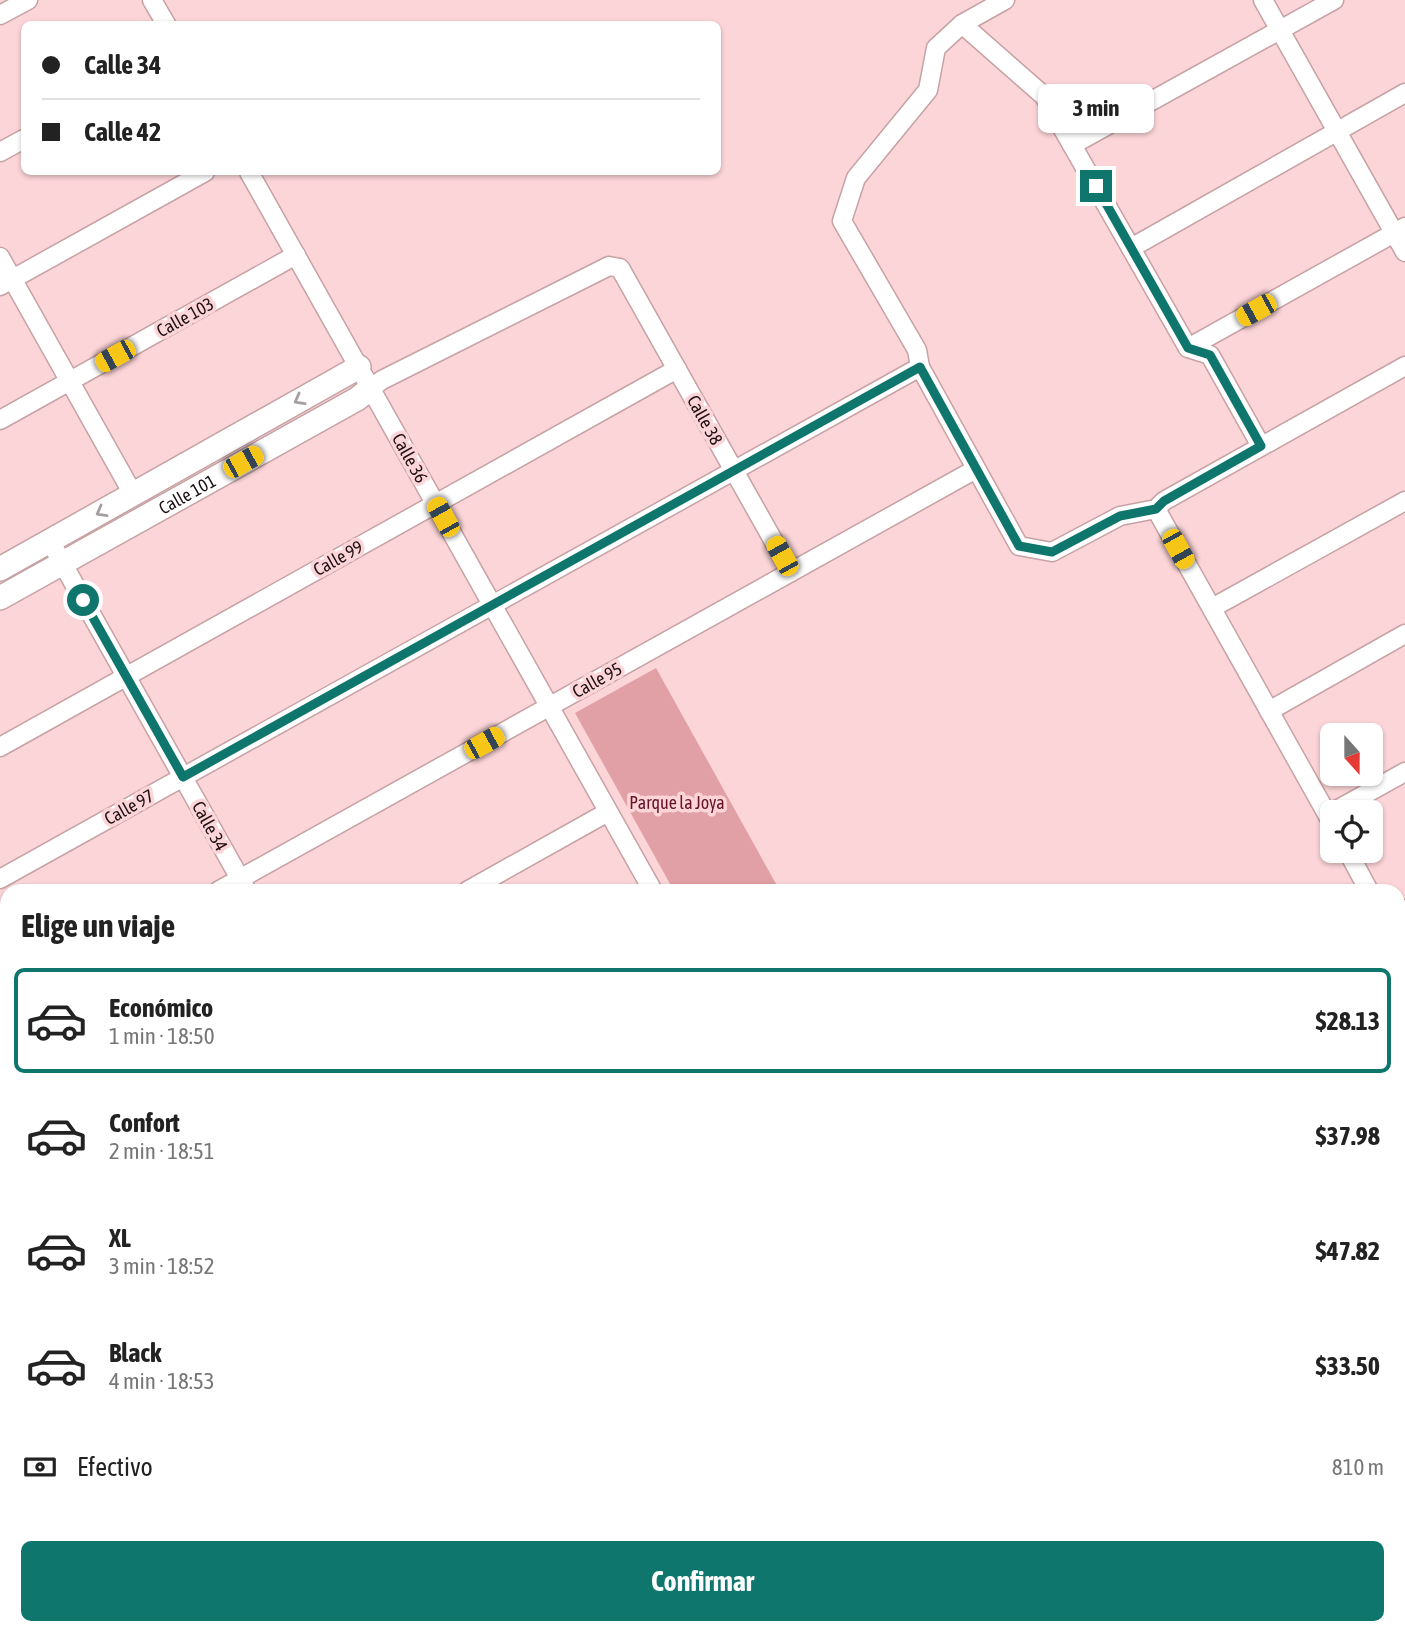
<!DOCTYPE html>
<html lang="es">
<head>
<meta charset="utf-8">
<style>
	:root { --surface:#fff; --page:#f2f2f2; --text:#222; --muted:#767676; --line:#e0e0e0; --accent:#0f766e }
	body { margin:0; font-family:"Asap Condensed",sans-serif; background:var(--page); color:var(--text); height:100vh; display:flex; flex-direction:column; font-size:26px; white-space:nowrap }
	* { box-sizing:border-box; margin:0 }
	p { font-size:23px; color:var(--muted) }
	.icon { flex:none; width:38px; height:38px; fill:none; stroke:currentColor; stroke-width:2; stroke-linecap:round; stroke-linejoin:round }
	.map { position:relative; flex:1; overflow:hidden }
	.side { position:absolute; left:0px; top:884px; width:1405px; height:751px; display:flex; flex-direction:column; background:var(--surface); border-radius:21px 21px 0 0; box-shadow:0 2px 5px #0004 }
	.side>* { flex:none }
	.top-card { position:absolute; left:21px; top:21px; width:700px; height:154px; border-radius:10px; box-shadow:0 2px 5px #0004; display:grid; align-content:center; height:154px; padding:0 21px; background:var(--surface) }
	.needle { width:46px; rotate:159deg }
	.controls { position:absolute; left:1320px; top:723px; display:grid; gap:14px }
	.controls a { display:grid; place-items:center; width:63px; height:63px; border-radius:10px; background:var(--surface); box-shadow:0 2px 5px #0004; font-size:35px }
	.end { position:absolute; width:32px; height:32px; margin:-16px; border:9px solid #0f766e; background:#fff; box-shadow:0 0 0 4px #fff }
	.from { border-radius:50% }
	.bubble { position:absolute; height:49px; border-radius:10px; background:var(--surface); box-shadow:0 2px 5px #0004; font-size:23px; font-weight:700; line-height:49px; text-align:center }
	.car { position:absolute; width:21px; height:42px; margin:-21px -10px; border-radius:9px; box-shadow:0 0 5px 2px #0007; background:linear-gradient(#f5c518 24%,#345 0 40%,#f5c518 0 76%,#345 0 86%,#f5c518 0) }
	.top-card b { display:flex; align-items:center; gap:24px; height:66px; font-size:26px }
	.top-card b+b { border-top:2px solid var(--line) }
	.top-card i { width:18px; height:18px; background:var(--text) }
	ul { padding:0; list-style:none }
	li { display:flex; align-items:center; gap:21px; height:105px; margin:0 14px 10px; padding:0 7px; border:4px solid transparent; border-radius:10px }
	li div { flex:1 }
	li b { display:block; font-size:26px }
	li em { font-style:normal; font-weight:700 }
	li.active { border-color:var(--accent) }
	li>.icon { width:63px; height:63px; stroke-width:1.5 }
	h2 { padding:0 21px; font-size:32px; line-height:84px }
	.pay { display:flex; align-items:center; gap:18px; height:77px; padding:0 21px; font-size:26px }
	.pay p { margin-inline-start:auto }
	.primary-button { display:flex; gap:14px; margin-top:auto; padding:14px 21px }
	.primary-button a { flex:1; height:80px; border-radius:10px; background:var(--accent); color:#fff; font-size:28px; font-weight:700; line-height:80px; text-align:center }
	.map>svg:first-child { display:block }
</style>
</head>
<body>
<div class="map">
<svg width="1405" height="1634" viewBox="0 0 1405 1634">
	<rect width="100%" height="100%" fill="#fcd5d8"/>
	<polygon fill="#e0a0a6" points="656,668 780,891 674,891 575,713"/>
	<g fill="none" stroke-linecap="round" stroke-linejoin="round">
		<g stroke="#c7a2a5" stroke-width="21">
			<g id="minor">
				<polyline points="152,0 166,24"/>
				<polyline points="1005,0 962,24 936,48 928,90 856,178 842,221 917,350 920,367 1019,546 1052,552 1120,516 1156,509 1164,501 1405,366"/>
				<polyline points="1263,0 1405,252"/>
				<polyline points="0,15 28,0"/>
				<polyline points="962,24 1044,96 1188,348 1210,355 1261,446"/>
				<polyline points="1072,145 1334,0"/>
				<polyline points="0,152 24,139"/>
				<polyline points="249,172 653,891"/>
				<polyline points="1131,248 1405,93"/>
				<polyline points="0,257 133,494"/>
				<polyline points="0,286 205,172"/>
				<polyline points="1188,348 1405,227"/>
				<polyline points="371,388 382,380 609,266 620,268 791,572"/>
				<polyline points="0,420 296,255"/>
				<polyline points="1156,509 1332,823"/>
				<polyline points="50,541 247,891"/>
				<polyline points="1212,608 1405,501"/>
				<polyline points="1269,711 1405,634"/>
				<polyline points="0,747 677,369"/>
				<polyline points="1333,812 1405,772"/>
				<polyline points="1347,850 1369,891"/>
				<polyline points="0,879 920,367"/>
				<polyline points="218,891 976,469"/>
				<polyline points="467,891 608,812"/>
				<polyline points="1398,913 1405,909"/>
				<polyline points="0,937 7,949"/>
				<polyline points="1398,942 1405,954"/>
				<polyline points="0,1012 7,1008"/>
				<polyline points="0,1159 7,1152"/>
				<polyline points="1398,1405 1405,1418"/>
				<polyline points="1398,1576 1405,1573"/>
				<polyline points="261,1628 265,1634"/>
				<polyline points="703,1628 707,1634"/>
				<polyline points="835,1628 839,1634"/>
				<polyline points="967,1628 971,1634"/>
				<polyline points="1179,1628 1182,1634"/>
				<polyline points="349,1634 361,1628"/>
				<polyline points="1293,1634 1305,1628"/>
			</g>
		</g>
		<g stroke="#c7a2a5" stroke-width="26">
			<g id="tertiary">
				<polyline points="0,569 359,367"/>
				<path id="s1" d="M0 598 357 399 371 388"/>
				<polyline points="0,1396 7,1436"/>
				<polyline points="16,1634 18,1628"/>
			</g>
		</g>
		<g stroke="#c7a2a5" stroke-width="28">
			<g id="secondary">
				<polyline points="1398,1199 1405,1195"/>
				<polyline points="1398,1241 1405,1237"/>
				<polyline points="621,1634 633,1628"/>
				<polyline points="676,1634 687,1628"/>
			</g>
		</g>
		<use href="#minor" stroke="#fff" stroke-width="18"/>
		<use href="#tertiary" stroke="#fff" stroke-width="23"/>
		<use href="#secondary" stroke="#fff" stroke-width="24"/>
	</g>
	<defs><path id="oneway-chevron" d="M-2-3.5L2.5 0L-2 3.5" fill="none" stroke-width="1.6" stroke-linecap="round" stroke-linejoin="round" transform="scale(1.75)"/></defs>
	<g stroke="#a59fa0">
		<use href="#oneway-chevron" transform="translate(299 400) rotate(151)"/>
		<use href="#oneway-chevron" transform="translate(101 512) rotate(151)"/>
	</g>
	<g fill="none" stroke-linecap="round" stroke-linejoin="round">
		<polyline stroke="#0f766e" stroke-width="9" points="83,600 183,777 920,367 1019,546 1052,552 1120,516 1156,509 1164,501 1261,446 1210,355 1188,348 1096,186"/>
	</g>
	<g text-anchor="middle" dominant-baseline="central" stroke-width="7" stroke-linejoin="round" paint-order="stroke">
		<g font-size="18" fill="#1d1012" stroke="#fcd5d8">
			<text transform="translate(185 317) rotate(-29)">Calle 103</text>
			<text transform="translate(705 420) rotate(61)">Calle 38</text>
			<text transform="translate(410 458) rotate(61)">Calle 36</text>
			<text stroke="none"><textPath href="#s1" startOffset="214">Calle 101</textPath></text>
			<text transform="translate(338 558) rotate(-29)">Calle 99</text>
			<text transform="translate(597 680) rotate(-29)">Calle 95</text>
			<text transform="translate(129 807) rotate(-29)">Calle 97</text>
			<text transform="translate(210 826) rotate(61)">Calle 34</text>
		</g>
		<g font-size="18" fill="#671226" stroke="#fcd5d8">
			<text x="677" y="802">Parque la Joya</text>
		</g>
	</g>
</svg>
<div class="controls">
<a><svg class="needle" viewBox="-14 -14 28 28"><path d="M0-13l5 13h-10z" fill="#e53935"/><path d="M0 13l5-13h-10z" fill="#767676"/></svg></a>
<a><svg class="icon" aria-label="locate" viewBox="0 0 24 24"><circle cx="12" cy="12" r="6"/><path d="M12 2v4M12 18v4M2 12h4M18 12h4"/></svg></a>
</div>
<i class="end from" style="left:83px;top:600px"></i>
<i class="end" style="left:1096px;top:186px"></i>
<div class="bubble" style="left:1038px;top:84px;width:116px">3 min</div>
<i class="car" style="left:1256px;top:310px;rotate:241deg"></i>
<i class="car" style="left:115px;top:356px;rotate:241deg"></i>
<i class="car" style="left:243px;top:462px;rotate:61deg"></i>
<i class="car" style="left:443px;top:517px;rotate:331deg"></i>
<i class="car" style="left:1178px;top:549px;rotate:151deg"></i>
<i class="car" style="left:782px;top:556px;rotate:331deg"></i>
<i class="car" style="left:484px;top:743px;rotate:61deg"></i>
<div class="top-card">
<b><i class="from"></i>Calle 34</b>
<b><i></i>Calle 42</b>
</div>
<section class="side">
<h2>Elige un viaje</h2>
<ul>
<li class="active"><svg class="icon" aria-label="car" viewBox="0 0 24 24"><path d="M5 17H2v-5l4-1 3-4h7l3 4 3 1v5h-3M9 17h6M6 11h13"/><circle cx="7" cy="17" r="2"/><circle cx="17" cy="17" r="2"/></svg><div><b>Económico</b><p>1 min · 18:50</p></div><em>$28.13</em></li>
<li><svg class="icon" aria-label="car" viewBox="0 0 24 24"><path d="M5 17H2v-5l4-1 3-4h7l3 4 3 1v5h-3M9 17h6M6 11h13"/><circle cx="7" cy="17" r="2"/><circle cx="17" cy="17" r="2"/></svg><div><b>Confort</b><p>2 min · 18:51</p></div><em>$37.98</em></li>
<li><svg class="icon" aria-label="car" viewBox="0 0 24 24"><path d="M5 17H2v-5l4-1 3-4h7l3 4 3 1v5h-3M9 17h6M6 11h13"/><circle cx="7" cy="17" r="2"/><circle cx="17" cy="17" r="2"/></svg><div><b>XL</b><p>3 min · 18:52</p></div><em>$47.82</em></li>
<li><svg class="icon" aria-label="car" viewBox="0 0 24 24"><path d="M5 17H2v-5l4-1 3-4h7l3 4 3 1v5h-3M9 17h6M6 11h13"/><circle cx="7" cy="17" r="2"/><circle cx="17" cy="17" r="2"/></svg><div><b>Black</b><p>4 min · 18:53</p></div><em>$33.50</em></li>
</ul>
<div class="pay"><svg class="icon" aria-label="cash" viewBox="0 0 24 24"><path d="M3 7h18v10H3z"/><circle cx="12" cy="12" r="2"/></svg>Efectivo<p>810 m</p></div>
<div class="primary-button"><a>Confirmar</a></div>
</section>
</div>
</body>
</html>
